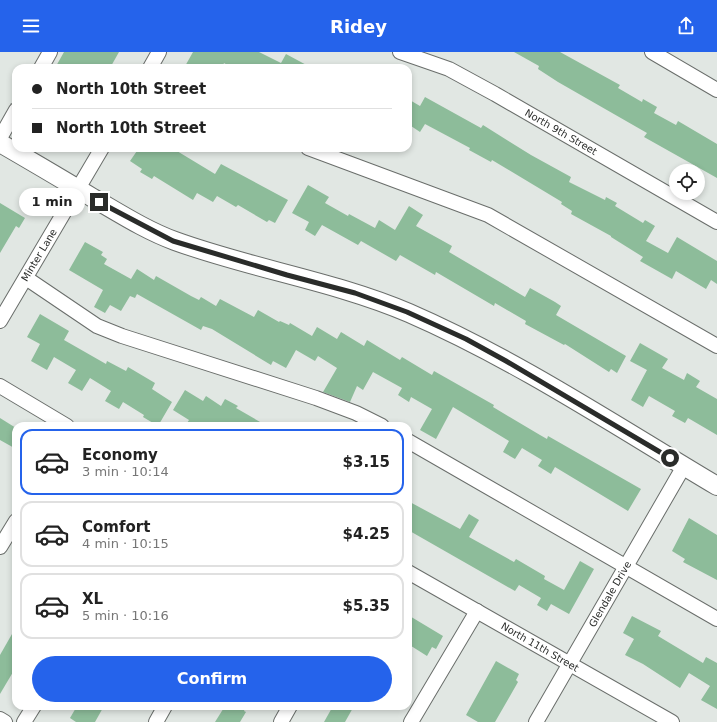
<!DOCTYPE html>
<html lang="en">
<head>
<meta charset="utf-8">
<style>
	:root { --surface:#fff; --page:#f2f2f2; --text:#222; --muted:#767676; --line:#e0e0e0; --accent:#2563eb }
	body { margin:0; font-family:"DejaVu Sans",sans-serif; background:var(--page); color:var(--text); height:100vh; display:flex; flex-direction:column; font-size:15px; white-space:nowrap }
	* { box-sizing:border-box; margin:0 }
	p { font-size:13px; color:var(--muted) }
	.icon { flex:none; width:22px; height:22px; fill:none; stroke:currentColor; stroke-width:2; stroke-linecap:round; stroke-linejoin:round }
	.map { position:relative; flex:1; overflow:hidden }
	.side { position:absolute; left:12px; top:370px; width:400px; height:288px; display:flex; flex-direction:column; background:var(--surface); border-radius:12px; box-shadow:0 2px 6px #0003 }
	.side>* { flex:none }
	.top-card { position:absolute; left:12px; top:12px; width:400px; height:88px; border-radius:12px; box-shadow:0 2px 6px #0003; display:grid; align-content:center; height:88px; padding:0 20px; background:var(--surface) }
	.buttons { position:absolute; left:669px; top:112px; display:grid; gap:8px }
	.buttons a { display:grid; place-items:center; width:36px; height:36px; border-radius:50%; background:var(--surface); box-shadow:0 2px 6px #0003; font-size:20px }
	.end { position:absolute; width:18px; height:18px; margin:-9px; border:5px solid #2a2c2a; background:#fff; box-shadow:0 0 0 2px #fff }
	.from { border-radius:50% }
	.bubble { position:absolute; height:28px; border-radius:14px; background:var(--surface); box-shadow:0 2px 6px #0003; font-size:13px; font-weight:700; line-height:28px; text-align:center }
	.top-card b { display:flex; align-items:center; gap:14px; height:38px; font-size:15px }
	.top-card b+b { border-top:1px solid var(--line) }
	.top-card i { width:10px; height:10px; background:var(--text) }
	ul { padding:7px 0 0; list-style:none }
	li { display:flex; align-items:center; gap:12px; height:66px; margin:0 8px 6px; padding:0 12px; border:2px solid var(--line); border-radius:12px }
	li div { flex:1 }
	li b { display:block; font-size:15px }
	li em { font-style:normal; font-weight:700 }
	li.selected { border-color:var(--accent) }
	li>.icon { width:36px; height:36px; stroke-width:1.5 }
	.button { display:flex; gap:8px; margin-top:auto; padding:8px 20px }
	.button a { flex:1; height:46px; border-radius:24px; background:var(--accent); color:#fff; font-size:16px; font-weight:700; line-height:46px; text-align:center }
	header { display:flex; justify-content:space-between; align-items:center; height:52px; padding:0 20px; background:var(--accent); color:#fff; font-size:18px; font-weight:700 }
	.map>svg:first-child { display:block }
</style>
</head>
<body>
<header><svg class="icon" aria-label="menu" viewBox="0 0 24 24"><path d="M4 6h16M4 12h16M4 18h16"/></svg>Ridey<svg class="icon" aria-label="share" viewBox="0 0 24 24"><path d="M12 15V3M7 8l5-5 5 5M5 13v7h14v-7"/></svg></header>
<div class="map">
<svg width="717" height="670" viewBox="0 0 717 670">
	<rect width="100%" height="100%" fill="#e1e7e3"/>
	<g fill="#8dbc9a">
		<polygon points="64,0 119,0 110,16 55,16"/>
		<polygon points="193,0 259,0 281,11 286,2 312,16 232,16 224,11 222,16 184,16"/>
		<polygon points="514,0 560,0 620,33 618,36 642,50 643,47 657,55 654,61 676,73 678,69 717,92 717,126 644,85 647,81 558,30 538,17 539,14"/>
		<polygon points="425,45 481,76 483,73 531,103 571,125 569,130 605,148 606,145 617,151 615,154 643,171 645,168 655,174 646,189 668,201 677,185 717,209 717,232 711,228 706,237 676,219 672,227 640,209 643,205 611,185 611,184 571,162 572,159 561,152 562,150 492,108 491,110 469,98 470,96 425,72 420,80 408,72 408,47 420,54"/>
		<polygon points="139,96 172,96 215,122 221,112 288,148 275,171 269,168 267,170 238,153 236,155 217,144 213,150 197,141 193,148 154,124 152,127 140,120 142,117 130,109"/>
		<polygon points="308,133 329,145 325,151 348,164 349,162 375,176 379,168 395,178 409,154 423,163 416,174 452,194 449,200 525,245 530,236 555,250 561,254 556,263 626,304 617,321 611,317 609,320 565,292 564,293 525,272 526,269 495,251 494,254 436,220 435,223 400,203 396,209 361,189 358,193 322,173 315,184 305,178 309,170 292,161"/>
		<polygon points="0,151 25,166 19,176 16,174 0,201"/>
		<polygon points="85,190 103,200 101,203 107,207 104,212 131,227 137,217 154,228 156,224 191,244 199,248 201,245 216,254 220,247 254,265 258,258 279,270 280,269 289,273 290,271 312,284 317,275 337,287 341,280 364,294 367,288 400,308 402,305 432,323 434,319 494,353 493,355 540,383 547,387 548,384 641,437 628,459 555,415 551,422 538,414 542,408 522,396 515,407 503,400 509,389 453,355 436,387 420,378 432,357 411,345 409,350 398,343 402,336 373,320 363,338 357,334 350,350 323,340 337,316 318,304 315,309 296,298 286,316 273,309 271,313 212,277 203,274 201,278 137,242 135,246 130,244 121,259 110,253 105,261 94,255 103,238 69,218"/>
		<polygon points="40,262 69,279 64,288 106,312 107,309 126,319 128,315 155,331 152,337 172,350 158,374 143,365 144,363 123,350 119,357 105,349 111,339 90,326 82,339 68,331 76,318 54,305 47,318 31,309 40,292 27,285"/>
		<polygon points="640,291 668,307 662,316 684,328 687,321 700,329 696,335 717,347 717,383 688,366 685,371 672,364 675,359 649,344 643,355 631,348 647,318 630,309"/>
		<polygon points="185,338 203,349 206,344 221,354 225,347 238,354 236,356 267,374 185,374 189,368 173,358"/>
		<polygon points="0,366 16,376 16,397 0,388"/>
		<polygon points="408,449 460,477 469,462 479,468 469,485 514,510 516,507 545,524 544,527 564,538 580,509 594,517 569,562 551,552 547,559 537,553 541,546 519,533 515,539 408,478"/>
		<polygon points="689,466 717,483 717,528 683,510 685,507 672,499"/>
		<polygon points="408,563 443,584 436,597 432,595 427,604 408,592"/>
		<polygon points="632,564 661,579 658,584 703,611 706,605 717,611 717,657 701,648 710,634 689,621 680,636 643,612 625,603 634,587 623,581"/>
		<polygon points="16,575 16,615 0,642 0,603"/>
		<polygon points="496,609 519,622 516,628 518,630 495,670 478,670 466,663"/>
		<polygon points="77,654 104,654 95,670 76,670 70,666"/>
		<polygon points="225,654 246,654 244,659 246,660 240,670 215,670"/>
		<polygon points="333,654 354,654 345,670 324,670"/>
	</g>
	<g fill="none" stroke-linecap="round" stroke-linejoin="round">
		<g stroke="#6a6e6b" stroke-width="16">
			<g id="minor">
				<polyline points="400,0 449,17 495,42 717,170"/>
				<polyline points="652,0 717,38"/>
				<polyline points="41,16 50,0"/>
				<polyline points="150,16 159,0"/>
				<polyline points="0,86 16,58"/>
				<polyline points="308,96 488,163 717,294"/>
				<polyline points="26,226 97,274 122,284 316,346 356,361 382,374"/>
				<polyline points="0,269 102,96"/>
				<polyline points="0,334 67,374"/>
				<polyline points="408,389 717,567"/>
				<polyline points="0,495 16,469"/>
				<polyline points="408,520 672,670"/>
				<polyline points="0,667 5,670"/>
				<polyline points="24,670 34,654"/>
				<polyline points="156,670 165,654"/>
				<polyline points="281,670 290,654"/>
				<polyline points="411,670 477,559"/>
				<polyline points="536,670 684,414"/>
			</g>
		</g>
		<g stroke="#6a6e6b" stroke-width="20">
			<path id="major" d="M0 91C31 109 62 127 93 146 119 161 147 179 175 189 252 217 334 229 409 261 517 308 616 374 717 434"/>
		</g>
		<use href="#minor" stroke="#fff" stroke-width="14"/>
		<use href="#major" stroke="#fff" stroke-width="18"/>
	</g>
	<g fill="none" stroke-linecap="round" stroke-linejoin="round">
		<polyline stroke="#2a2c2a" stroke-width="5" points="99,150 173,189 287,223 355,241 407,260 466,287 506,309 670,406"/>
	</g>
	<g text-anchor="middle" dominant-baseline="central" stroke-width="3" stroke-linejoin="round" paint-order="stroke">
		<g font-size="10" fill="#2a2c2a" stroke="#fff">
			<text transform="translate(561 80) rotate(30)">North 9th Street</text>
			<text transform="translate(39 203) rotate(-59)">Minter Lane</text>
			<text transform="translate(610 542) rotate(-60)">Glendale Drive</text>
			<text transform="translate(540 595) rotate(30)">North 11th Street</text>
		</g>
	</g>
</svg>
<div class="buttons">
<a><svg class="icon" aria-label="locate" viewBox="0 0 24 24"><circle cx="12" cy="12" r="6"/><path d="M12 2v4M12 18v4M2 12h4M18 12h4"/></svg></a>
</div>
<i class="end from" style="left:670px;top:406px"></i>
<i class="end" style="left:99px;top:150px"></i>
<div class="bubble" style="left:19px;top:136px;width:66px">1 min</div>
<div class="top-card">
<b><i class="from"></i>North 10th Street</b>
<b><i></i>North 10th Street</b>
</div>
<section class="side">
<ul>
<li class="selected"><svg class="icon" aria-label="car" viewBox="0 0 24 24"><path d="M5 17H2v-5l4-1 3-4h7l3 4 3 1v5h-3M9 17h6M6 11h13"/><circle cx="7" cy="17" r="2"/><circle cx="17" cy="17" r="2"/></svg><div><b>Economy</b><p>3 min · 10:14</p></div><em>$3.15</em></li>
<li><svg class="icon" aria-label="car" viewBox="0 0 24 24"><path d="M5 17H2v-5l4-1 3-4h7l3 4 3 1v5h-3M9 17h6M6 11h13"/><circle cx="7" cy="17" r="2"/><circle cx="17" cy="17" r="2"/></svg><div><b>Comfort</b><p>4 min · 10:15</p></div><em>$4.25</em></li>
<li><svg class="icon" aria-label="car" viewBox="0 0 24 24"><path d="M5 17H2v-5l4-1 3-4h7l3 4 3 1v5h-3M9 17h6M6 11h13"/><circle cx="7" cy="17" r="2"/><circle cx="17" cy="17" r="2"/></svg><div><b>XL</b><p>5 min · 10:16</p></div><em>$5.35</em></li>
</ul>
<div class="button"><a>Confirm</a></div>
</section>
</div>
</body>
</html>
